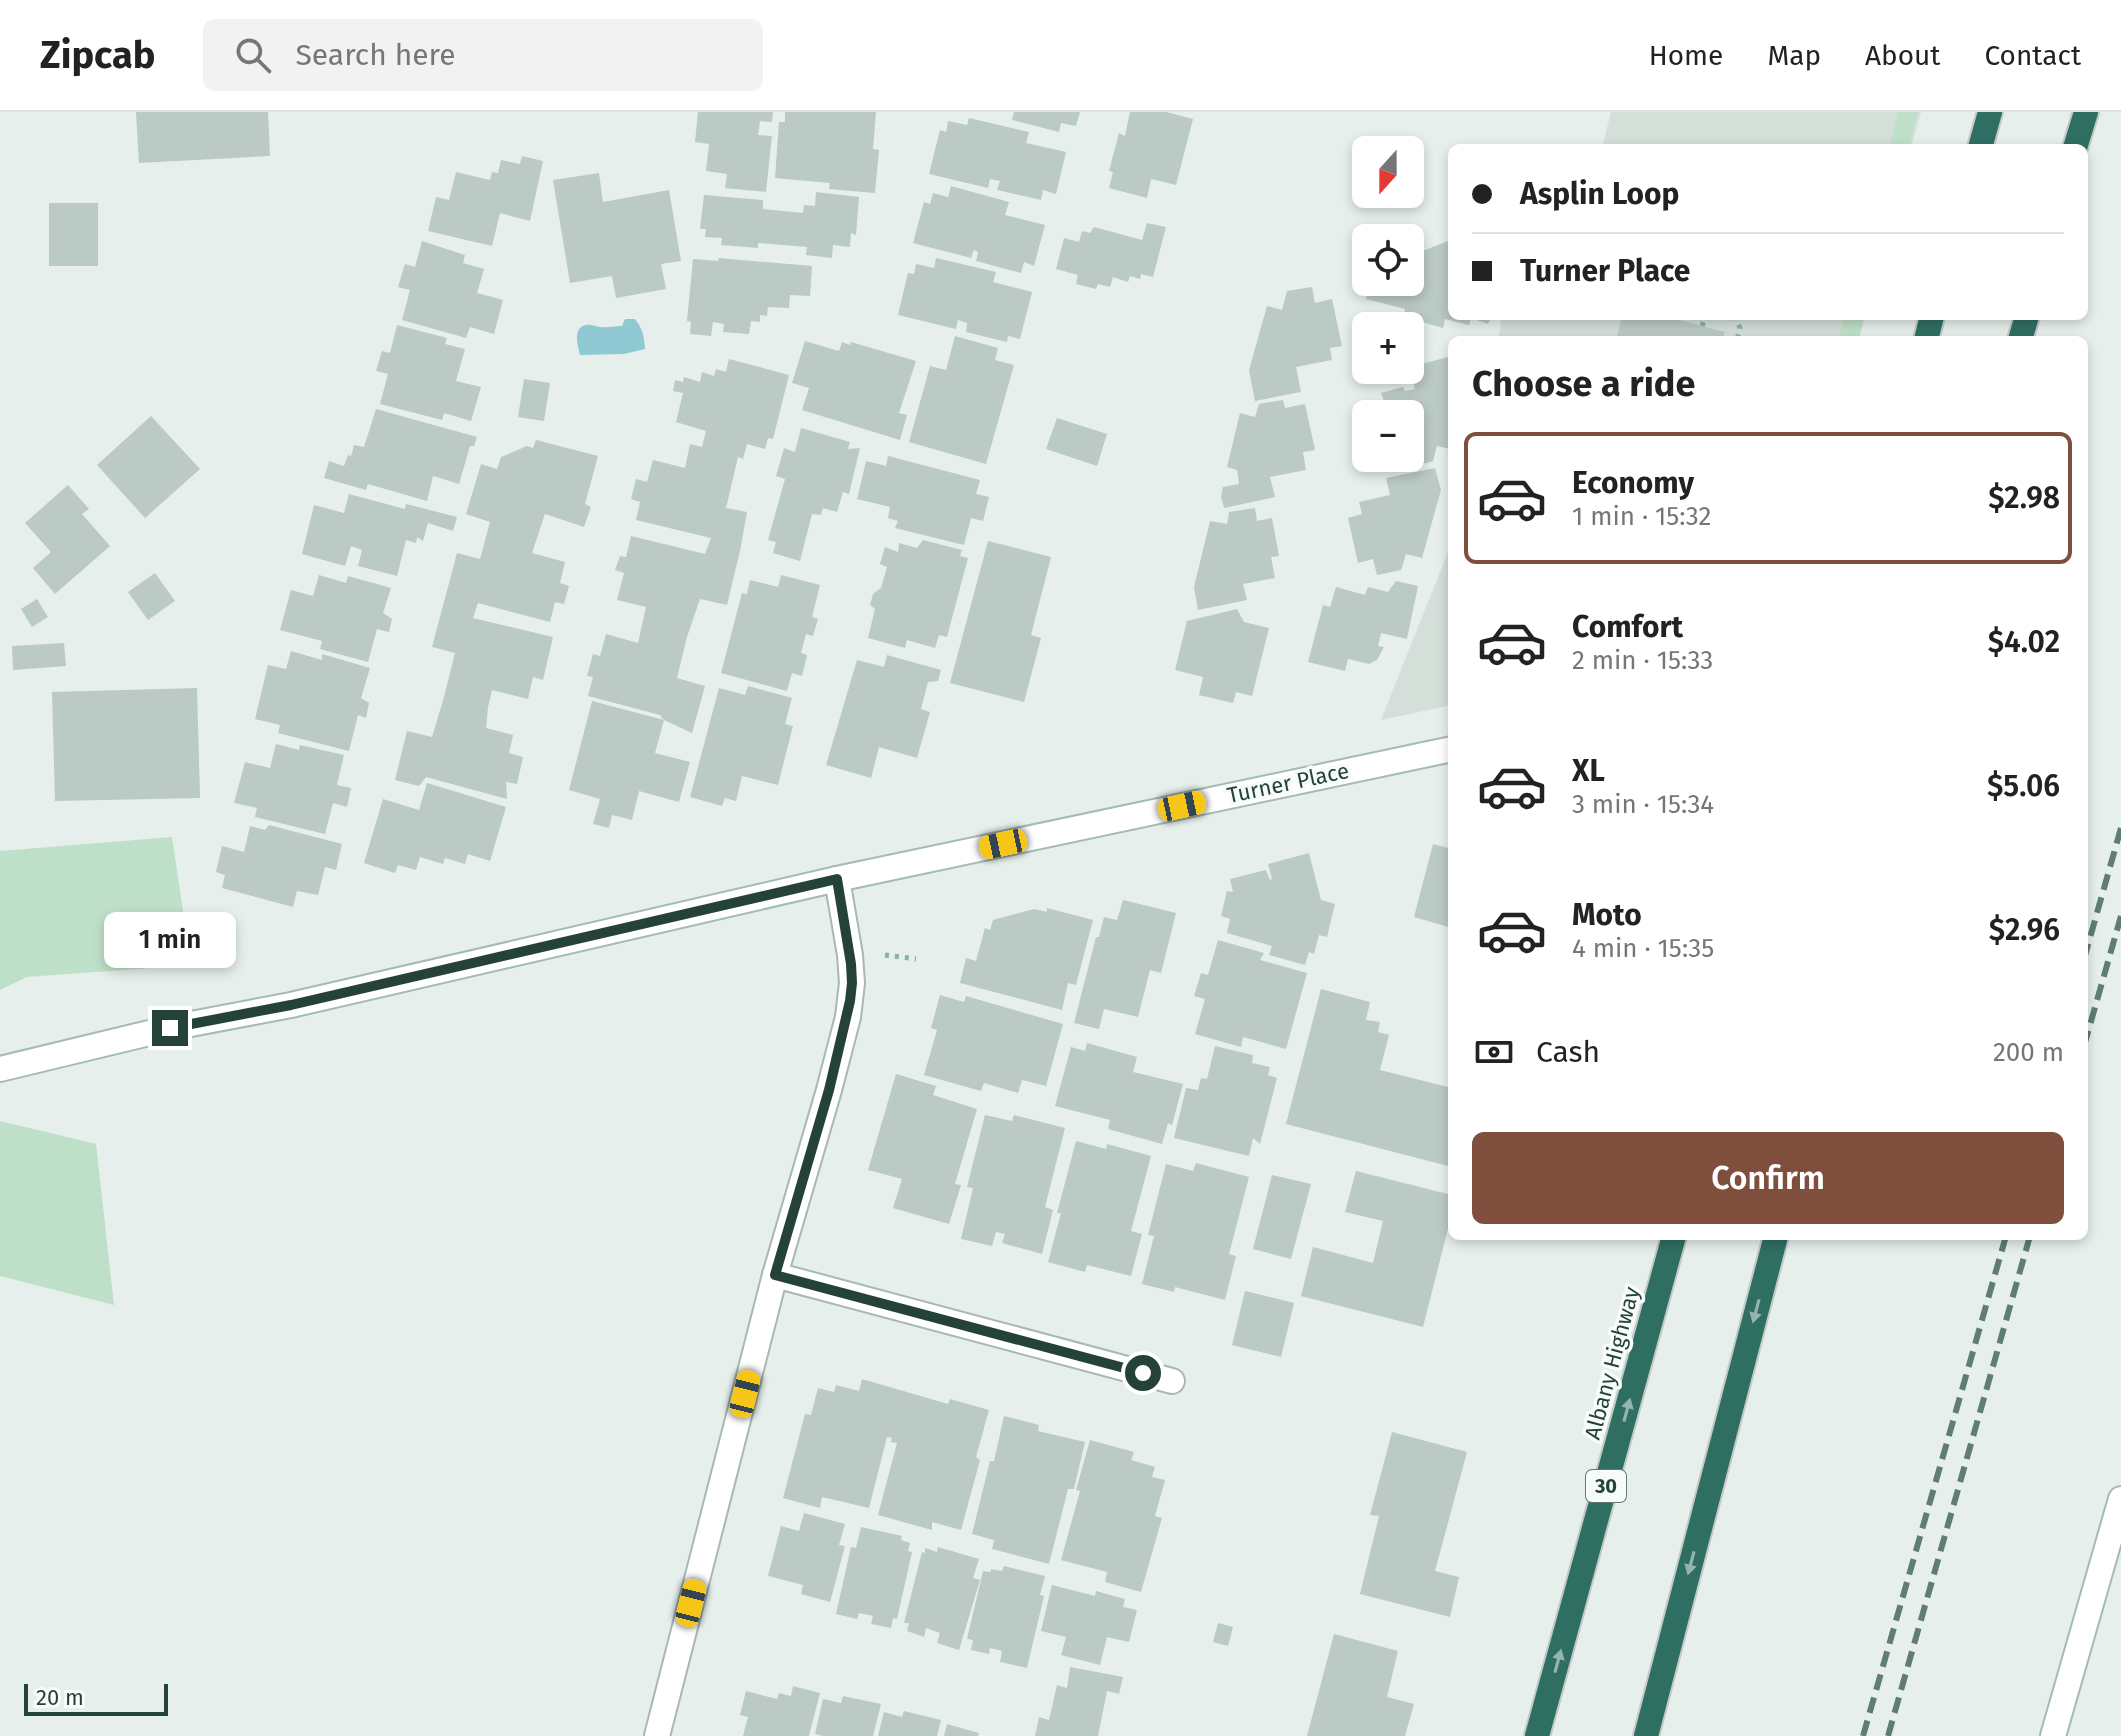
<!DOCTYPE html>
<html lang="en">
<head>
<meta charset="utf-8">
<style>
	:root { --surface:#fff; --page:#f2f2f2; --text:#222; --muted:#767676; --line:#e0e0e0; --accent:#804e3d }
	body { margin:0; font-family:"Fira Sans",sans-serif; background:var(--page); color:var(--text); height:100vh; display:flex; flex-direction:column; font-size:30px; white-space:nowrap }
	* { box-sizing:border-box; margin:0 }
	p { font-size:26px; color:var(--muted) }
	.icon { flex:none; width:44px; height:44px; fill:none; stroke:currentColor; stroke-width:2; stroke-linecap:round; stroke-linejoin:round }
	.map { position:relative; flex:1; overflow:hidden }
	.side { position:absolute; left:1448px; top:224px; width:640px; height:904px; display:flex; flex-direction:column; background:var(--surface); border-radius:12px; box-shadow:0 4px 12px #0003 }
	.side>* { flex:none }
	.top-card { position:absolute; left:1448px; top:32px; width:640px; height:176px; border-radius:12px; box-shadow:0 4px 12px #0003; display:grid; align-content:center; height:176px; padding:0 24px; background:var(--surface) }
	.needle { width:52px; rotate:201deg }
	.buttons { position:absolute; left:1352px; top:24px; display:grid; gap:16px }
	.buttons a { display:grid; place-items:center; width:72px; height:72px; border-radius:12px; background:var(--surface); box-shadow:0 4px 12px #0003; font-size:40px }
	.scale { position:absolute; left:24px; bottom:20px; width:144px; box-sizing:border-box; padding-left:8px; border:4px solid #24423a; border-top:0; font-size:22px; line-height:28px; white-space:nowrap; color:#24423a; -webkit-text-stroke:6px #f7fbf9; paint-order:stroke }
	.end { position:absolute; width:36px; height:36px; margin:-18px; border:10px solid #24423a; background:#fff; box-shadow:0 0 0 4px #fff }
	.from { border-radius:50% }
	.bubble { position:absolute; height:56px; border-radius:12px; background:var(--surface); box-shadow:0 4px 12px #0003; font-size:26px; font-weight:600; line-height:56px; text-align:center }
	.car { position:absolute; width:24px; height:48px; margin:-24px -12px; border-radius:10px; box-shadow:0 0 6px 2px #0007; background:linear-gradient(#f5c518 24%,#345 0 40%,#f5c518 0 76%,#345 0 86%,#f5c518 0) }
	.top-card b { display:flex; align-items:center; gap:28px; height:76px; font-size:30px }
	.top-card b+b { border-top:2px solid var(--line) }
	.top-card i { width:20px; height:20px; background:var(--text) }
	ul { padding:0; list-style:none }
	li { display:flex; align-items:center; gap:24px; height:132px; margin:0 16px 12px; padding:0 8px; border:4px solid transparent; border-radius:12px }
	li div { flex:1 }
	li b { display:block; font-size:30px }
	li em { font-style:normal; font-weight:600 }
	li.selected { border-color:var(--accent) }
	li>.icon { width:72px; height:72px; stroke-width:1.5 }
	h2 { padding:0 24px; font-size:36px; line-height:96px }
	.pay { display:flex; align-items:center; gap:20px; height:88px; padding:0 24px; font-size:30px }
	.pay p { margin-inline-start:auto }
	.button { display:flex; gap:16px; margin-top:auto; padding:16px 24px }
	.button a { flex:1; height:92px; border-radius:12px; background:var(--accent); color:#fff; font-size:32px; font-weight:600; line-height:92px; text-align:center }
	header { display:flex; align-items:center; gap:48px; box-sizing:border-box; height:112px; padding:0 40px; background:var(--surface); border-bottom:2px solid var(--line) }
	header strong { font-size:38px }
	nav { display:flex; gap:44px; margin-inline-start:auto; font-size:28px }
	.search { width:560px; height:72px; background:var(--page); display:flex; align-items:center; gap:20px; box-sizing:border-box; padding:0 28px; border-radius:12px; color:var(--muted); font-size:30px }
	.map>svg:first-child { display:block }
</style>
</head>
<body>
<header>
<strong>Zipcab</strong>
<div class="search"><svg class="icon" aria-label="search" viewBox="0 0 24 24"><circle cx="10" cy="10" r="6"/><path d="M15 15l6 6"/></svg>Search here</div>
<nav><a>Home</a><a>Map</a><a>About</a><a>Contact</a></nav>
</header>
<div class="map">
<svg width="2121" height="1624" viewBox="0 0 2121 1624">
	<rect width="100%" height="100%" fill="#e6efeb"/>
	<g fill="#d4dfda">
		<polygon points="1611,0 1921,0 1911,36 1602,36"/>
		<polygon points="1502,204 1865,204 1859,228 1498,228"/>
		<polygon points="1452,428 1452,593 1381,608 1452,430"/>
	</g>
	<g fill="#bfe0c8">
		<polygon points="1898,0 1918,0 1908,36 1889,36"/>
		<polygon points="1845,204 1864,204 1858,228 1838,228"/>
		<polygon points="172,725 191,853 27,865 0,878 0,739"/>
		<polygon points="0,1009 96,1032 114,1193 0,1164"/>
	</g>
	<path fill="#8ec9d4" d="M625 207H635C643 217 644 225 645 237L624 242 580 243C578 233 572 216 586 213 592 212 595 215 600 215 607 216 615 214 622 214Z"/>
	<g fill="#bbcac4">
		<polygon points="136,0 268,0 270,44 139,51"/>
		<polygon points="698,0 773,0 772,10 760,9 758,23 772,24 766,80 725,76 727,62 706,59 709,32 695,30"/>
		<polygon points="785,0 876,0 873,37 879,38 875,81 829,77 830,71 775,66 779,10 785,10"/>
		<polygon points="1014,0 1080,0 1076,14 1061,11 1059,20 1012,8"/>
		<polygon points="1130,0 1166,0 1193,7 1176,73 1151,67 1147,86 1109,76 1113,60 1109,59 1119,21 1125,24"/>
		<polygon points="969,6 1029,20 1026,31 1066,40 1056,82 1043,78 1041,88 997,78 1000,69 990,67 988,76 929,62 940,18 946,20 948,9 967,13"/>
		<polygon points="522,44 543,49 530,109 500,101 492,134 428,119 436,85 449,88 456,60 490,68 492,60 498,61 501,48 520,52"/>
		<polygon points="599,61 603,90 669,78 681,149 661,152 666,177 616,186 612,164 570,171 553,68"/>
		<polygon points="951,74 1009,90 1005,103 1045,113 1034,154 1024,150 1021,161 976,149 978,140 974,138 971,146 913,131 924,90 930,92 933,81 948,85"/>
		<polygon points="816,80 859,85 856,123 851,121 850,135 833,133 832,146 806,143 807,135 758,131 758,136 721,133 722,126 705,125 706,117 700,117 704,83 763,88 763,97 803,101 804,93 815,94"/>
		<rect x="49" y="91" width="49" height="63"/>
		<polygon points="1147,111 1166,115 1153,165 1141,162 1140,167 1130,164 1128,170 1113,165 1110,175 1098,172 1096,177 1076,172 1078,163 1056,157 1064,126 1079,130 1082,119 1090,121 1094,115 1142,128"/>
		<polygon points="422,129 465,143 463,151 484,157 477,181 503,188 494,222 470,215 466,226 402,208 410,178 398,175 405,152 415,155"/>
		<polygon points="1448,129 1452,139 1452,204 1491,204 1488,212 1471,206 1469,213 1445,207 1443,216 1404,205 1405,197 1366,187 1371,170 1410,170 1410,144"/>
		<polygon points="718,146 812,154 810,184 790,183 789,196 768,195 767,204 760,203 760,210 751,209 749,222 723,220 724,212 713,210 711,224 690,222 691,210 687,209 693,147 719,149"/>
		<polygon points="936,146 996,160 993,170 1032,180 1020,227 1008,224 1007,230 966,220 967,211 958,208 956,217 898,203 908,161 914,162 916,152 934,156"/>
		<polygon points="1312,175 1315,191 1332,187 1342,234 1330,236 1332,248 1296,255 1301,280 1255,289 1249,258 1267,194 1282,198 1287,179"/>
		<polygon points="1622,204 1664,204 1725,220 1723,228 1616,228"/>
		<polygon points="397,213 447,226 445,232 465,237 456,269 481,275 471,309 444,301 442,308 380,292 388,262 376,259 382,239 390,241"/>
		<polygon points="955,224 998,236 995,248 1014,253 986,352 909,330 930,254 946,258"/>
		<polygon points="805,229 839,239 842,230 850,233 851,230 916,249 899,301 907,303 900,328 802,298 809,276 792,271"/>
		<polygon points="1452,244 1452,329 1450,337 1437,334 1433,349 1405,357 1402,346 1410,346 1410,302 1373,302 1371,296 1385,292 1381,281 1403,275 1405,279 1415,277 1410,255"/>
		<polygon points="729,247 789,263 773,327 768,326 765,337 747,332 743,347 738,345 726,396 747,400 740,439 727,493 700,487 687,525 677,566 705,574 692,621 664,608 660,603 588,584 593,565 587,564 593,542 600,544 606,522 638,531 646,495 617,488 624,461 615,458 620,444 626,445 631,424 705,442 711,426 636,408 640,390 631,387 636,367 647,370 653,348 685,356 690,332 702,335 706,319 676,310 683,281 673,279 675,268 683,270 684,265 700,270 702,260 714,264 716,257 726,260"/>
		<polygon points="524,267 550,271 544,309 518,305"/>
		<polygon points="1283,288 1285,296 1305,292 1315,338 1303,340 1306,358 1270,365 1275,385 1224,396 1221,385 1223,375 1239,372 1237,358 1227,355 1240,301 1255,305 1259,292"/>
		<polygon points="376,297 477,325 474,334 470,334 459,372 433,364 427,389 368,372 366,378 324,366 329,349 344,354 348,343 351,344 354,333 364,335"/>
		<polygon points="151,304 200,357 145,406 97,353"/>
		<polygon points="1057,306 1107,322 1097,354 1046,337"/>
		<polygon points="801,316 850,330 848,337 860,336 849,382 843,380 837,400 823,396 821,403 812,402 800,449 773,441 776,430 768,428 785,367 776,364 784,336 795,340"/>
		<polygon points="536,328 598,344 585,392 591,395 584,415 545,402 532,441 565,450 560,471 569,474 564,492 555,490 550,510 478,491 473,506 553,525 543,568 533,565 528,587 492,578 488,595 486,616 513,623 509,641 523,645 517,672 506,670 507,687 426,665 419,674 395,668 407,619 432,625 444,585 455,541 432,535 457,441 480,447 490,410 466,402 481,352 497,357 501,345 527,334 533,336"/>
		<polygon points="888,344 980,368 976,382 989,385 983,409 971,406 964,433 895,416 898,409 888,406 890,395 857,387 866,349 886,354"/>
		<polygon points="1435,356 1441,378 1422,446 1406,442 1401,458 1377,463 1373,447 1358,451 1348,406 1362,402 1359,390 1390,383 1386,366"/>
		<polygon points="68,373 89,397 82,402 110,434 55,482 33,456 51,440 25,411"/>
		<polygon points="349,382 405,397 406,392 457,405 453,419 428,411 423,429 417,425 416,431 406,428 397,464 358,454 362,438 351,434 345,454 302,442 314,393 344,401"/>
		<polygon points="1255,396 1257,409 1272,406 1279,444 1271,445 1275,466 1243,472 1247,488 1198,498 1194,475 1210,409 1227,412 1229,400"/>
		<polygon points="923,428 962,438 960,444 968,446 947,525 939,523 935,536 907,528 905,536 868,526 875,497 870,493 873,482 881,476 887,455 880,452 885,435 898,440 899,431 917,436"/>
		<polygon points="988,429 1051,445 1031,523 1041,526 1024,590 950,571"/>
		<polygon points="155,461 175,489 148,508 128,480"/>
		<polygon points="319,463 346,471 348,464 391,476 383,501 392,507 389,520 377,517 368,550 320,537 322,529 280,518 291,478 313,484"/>
		<polygon points="781,463 820,473 812,505 818,507 813,524 806,522 801,541 807,543 802,564 792,561 787,579 721,561 742,481 747,482 750,468 778,475"/>
		<polygon points="1396,469 1418,474 1407,527 1381,521 1378,534 1384,535 1377,548 1369,552 1348,547 1345,559 1308,550 1323,493 1330,495 1336,475 1365,483 1368,475 1388,480"/>
		<polygon points="37,487 48,505 32,515 21,497"/>
		<polygon points="1237,497 1244,510 1269,516 1252,584 1236,580 1233,591 1199,583 1203,565 1175,558 1187,509"/>
		<polygon points="64,531 66,554 13,558 12,534"/>
		<polygon points="291,539 322,548 322,542 370,556 361,586 369,591 366,606 358,603 349,639 278,621 280,613 255,607 268,553 286,557"/>
		<polygon points="887,543 941,558 938,569 928,570 921,597 930,600 917,646 879,635 871,666 826,653 857,548 884,555"/>
		<polygon points="748,574 792,586 785,612 793,614 778,673 742,664 736,689 725,686 722,694 690,685 719,576 745,583"/>
		<polygon points="197,576 200,686 55,689 52,580"/>
		<polygon points="592,589 664,608 655,641 690,650 679,690 639,679 632,708 612,703 609,716 593,712 600,687 569,678"/>
		<polygon points="276,632 299,638 300,633 344,643 337,673 351,676 347,695 333,691 325,722 255,705 257,696 234,691 245,650 270,656"/>
		<polygon points="427,671 506,695 490,749 468,742 465,752 445,746 443,752 420,745 416,758 398,753 395,761 364,751 383,687 419,698"/>
		<polygon points="269,713 342,732 336,758 325,755 318,783 297,779 293,795 222,776 225,763 216,760 222,734 244,740 250,714 265,718"/>
		<polygon points="1433,732 1452,737 1452,816 1414,805"/>
		<polygon points="1309,741 1321,788 1335,792 1327,825 1319,823 1314,842 1309,840 1305,853 1269,843 1272,834 1227,821 1230,807 1221,804 1227,779 1233,780 1230,767 1266,758 1270,768 1272,767 1268,752"/>
		<polygon points="1123,788 1176,801 1161,861 1150,858 1138,905 1104,897 1099,917 1074,911 1096,825 1099,825 1104,805 1117,808"/>
		<polygon points="1047,796 1093,808 1076,873 1068,871 1062,898 960,871 966,846 976,849 985,816 990,818 993,808 1034,797 1047,800"/>
		<polygon points="1218,828 1264,841 1260,848 1307,861 1286,937 1243,925 1241,935 1195,922 1205,887 1194,884 1201,861 1208,863"/>
		<polygon points="1321,877 1370,890 1366,908 1380,910 1378,920 1389,923 1380,958 1452,976 1452,1055 1286,1012"/>
		<polygon points="940,883 964,890 966,884 1063,912 1046,974 1022,968 1018,981 984,971 981,979 924,963 937,918 931,916"/>
		<polygon points="1087,931 1137,945 1133,960 1183,972 1172,1013 1168,1011 1162,1032 1108,1017 1110,1008 1055,994 1071,935 1085,939"/>
		<polygon points="1215,934 1253,943 1252,951 1270,955 1268,963 1277,966 1260,1032 1253,1026 1249,1044 1174,1026 1186,976 1198,978 1201,966 1207,967"/>
		<polygon points="896,962 936,974 933,983 977,997 955,1072 961,1073 949,1112 893,1096 902,1067 868,1058"/>
		<polygon points="985,1003 1012,1009 1014,1003 1065,1016 1045,1095 1053,1098 1042,1142 1002,1131 1005,1122 996,1120 992,1134 961,1127 973,1076 967,1075"/>
		<polygon points="1076,1029 1106,1037 1107,1032 1151,1044 1131,1119 1142,1122 1131,1164 1087,1153 1085,1160 1048,1150 1061,1101 1057,1101"/>
		<polygon points="1196,1051 1249,1065 1229,1142 1236,1144 1225,1188 1175,1175 1174,1180 1142,1172 1154,1124 1148,1123 1166,1052 1193,1059"/>
		<polygon points="1356,1059 1452,1083 1452,1101 1423,1215 1301,1184 1313,1135 1373,1151 1383,1109 1345,1100"/>
		<polygon points="1272,1063 1311,1072 1291,1147 1253,1137"/>
		<polygon points="1245,1179 1294,1191 1281,1245 1232,1233"/>
		<polygon points="862,1267 948,1292 950,1287 989,1298 976,1345 980,1348 961,1418 932,1410 932,1418 878,1403 897,1331 891,1330 892,1326 887,1325 869,1396 822,1385 820,1396 783,1386 805,1302 811,1303 818,1276 834,1280 836,1273 859,1279"/>
		<polygon points="1004,1304 1039,1313 1038,1319 1085,1330 1074,1377 1068,1377 1049,1452 992,1437 994,1428 972,1422 990,1349 994,1349"/>
		<polygon points="1392,1320 1467,1340 1435,1459 1459,1465 1450,1505 1360,1482 1379,1404 1370,1403"/>
		<polygon points="1090,1328 1134,1340 1131,1348 1155,1355 1152,1365 1165,1368 1155,1404 1162,1406 1141,1480 1105,1470 1107,1460 1061,1448 1080,1379 1076,1378"/>
		<polygon points="804,1401 845,1412 839,1433 845,1434 830,1490 801,1482 803,1473 768,1464 781,1414 799,1419"/>
		<polygon points="861,1415 902,1424 901,1428 910,1431 908,1439 912,1440 897,1507 893,1506 891,1516 871,1512 873,1504 859,1501 857,1507 836,1502 851,1435 856,1436"/>
		<polygon points="938,1435 979,1447 973,1466 980,1468 959,1538 937,1531 940,1521 926,1516 924,1525 907,1519 909,1511 904,1511 922,1440 925,1441 925,1436 937,1440"/>
		<polygon points="1004,1454 1045,1464 1040,1483 1044,1484 1027,1556 1000,1550 1002,1539 990,1536 989,1542 971,1538 973,1528 967,1527 983,1459 991,1460 991,1457 1002,1459"/>
		<polygon points="1052,1473 1095,1484 1096,1479 1125,1487 1123,1495 1137,1498 1129,1530 1107,1525 1100,1553 1061,1543 1066,1525 1041,1519"/>
		<polygon points="1218,1511 1233,1515 1228,1534 1213,1530"/>
		<polygon points="1334,1522 1398,1539 1387,1585 1414,1592 1405,1624 1307,1624"/>
		<polygon points="1070,1555 1123,1565 1119,1582 1107,1579 1098,1624 1035,1624 1039,1605 1049,1608 1057,1573 1067,1576"/>
		<polygon points="793,1574 820,1581 809,1624 743,1624 748,1605 740,1603 746,1579 777,1587 779,1581 791,1584"/>
		<polygon points="843,1584 881,1592 873,1624 823,1624 815,1622 823,1587 841,1591"/>
		<polygon points="904,1599 941,1608 937,1624 878,1624 884,1600 902,1605"/>
		<polygon points="947,1612 979,1621 978,1624 944,1624"/>
	</g>
	<g fill="none" stroke-linecap="round" stroke-linejoin="round">
		<g stroke="#a8b8b2" stroke-width="28">
			<g id="street">
				<polyline points="775,1163 1172,1269"/>
				<polyline points="657,1624 775,1163 829,978 848,905 852,871 850,843 837,767"/>
			</g>
		</g>
		<g stroke="#a4bbb3" stroke-width="28">
			<g id="secondary">
				<polyline points="0,957 170,916 291,893 837,767 1452,637"/>
				<polyline points="2053,1624 2121,1387"/>
			</g>
		</g>
		<g stroke="#c2cac8" stroke-width="28">
			<g id="highway">
				<polyline points="1980,36 1990,0"/>
				<polyline points="2075,36 2086,0"/>
				<polyline points="1926,228 1932,204"/>
				<polyline points="2020,228 2027,204"/>
				<polyline points="1537,1624 1674,1124"/>
				<polyline points="1646,1624 1776,1124"/>
			</g>
		</g>
		<g stroke="#86b3a5" stroke-width="5" stroke-dasharray="4 6" stroke-linecap="butt">
			<polyline points="1734,204 1740,216 1737,228"/>
			<polyline points="1702,214 1706,204"/>
			<polyline points="885,843 916,847"/>
		</g>
		<use href="#street" stroke="#fff" stroke-width="24"/>
		<use href="#secondary" stroke="#fff" stroke-width="24"/>
		<use href="#highway" stroke="#2f6f62" stroke-width="24"/>
		<g stroke="#5f7d75" stroke-width="6" stroke-dasharray="16 8" stroke-linecap="butt">
			<polyline points="2084,847 2121,716"/>
			<polyline points="2084,934 2121,804"/>
			<polyline points="1863,1624 2006,1124"/>
			<polyline points="1888,1624 2030,1124"/>
		</g>
	</g>
	<defs><path id="oneway-solid" d="M-6-.8H1V-3.2L6.5 0L1 3.2V.8H-6Z" transform="scale(2)"/></defs>
	<g fill="#93b5ae">
		<use href="#oneway-solid" transform="translate(1756 1199) rotate(105)"/>
		<use href="#oneway-solid" transform="translate(1627 1298) rotate(-75)"/>
		<use href="#oneway-solid" transform="translate(1691 1451) rotate(105)"/>
		<use href="#oneway-solid" transform="translate(1558 1549) rotate(-75)"/>
	</g>
	<g fill="none" stroke-linecap="round" stroke-linejoin="round">
		<polyline stroke="#24423a" stroke-width="10" points="170,916 291,893 837,767 851,852 852,871 850,889 829,978 775,1163 1143,1261"/>
	</g>
	<g text-anchor="middle" dominant-baseline="central" stroke-width="7" stroke-linejoin="round" paint-order="stroke">
		<rect fill="#f7fbf9" stroke="#637a73" stroke-width="2" x="1586" y="1358" width="40" height="32" rx="6"/>
		<g font-size="20" font-weight="bold" fill="#24423a">
			<text x="1606" y="1374">30</text>
		</g>
		<g font-size="22" fill="#24423a" stroke="#f7fbf9">
			<text transform="translate(1288 671) rotate(-12)">Turner Place</text>
			<text transform="translate(1612 1251) rotate(-75)">Albany Highway</text>
		</g>
	</g>
</svg>
<div class="buttons">
<a><svg class="needle" viewBox="-14 -14 28 28"><path d="M0-13l5 13h-10z" fill="#e53935"/><path d="M0 13l5-13h-10z" fill="#767676"/></svg></a>
<a><svg class="icon" aria-label="locate" viewBox="0 0 24 24"><circle cx="12" cy="12" r="6"/><path d="M12 2v4M12 18v4M2 12h4M18 12h4"/></svg></a>
<a>+</a>
<a>−</a>
</div>
<div class="scale">20 m</div>
<i class="end from" style="left:1143px;top:1261px"></i>
<i class="end" style="left:170px;top:916px"></i>
<div class="bubble" style="left:104px;top:800px;width:132px">1 min</div>
<i class="car" style="left:1182px;top:694px;rotate:78deg"></i>
<i class="car" style="left:1003px;top:732px;rotate:258deg"></i>
<i class="car" style="left:745px;top:1282px;rotate:14deg"></i>
<i class="car" style="left:691px;top:1491px;rotate:14deg"></i>
<div class="top-card">
<b><i class="from"></i>Asplin Loop</b>
<b><i></i>Turner Place</b>
</div>
<section class="side">
<h2>Choose a ride</h2>
<ul>
<li class="selected"><svg class="icon" aria-label="car" viewBox="0 0 24 24"><path d="M5 17H2v-5l4-1 3-4h7l3 4 3 1v5h-3M9 17h6M6 11h13"/><circle cx="7" cy="17" r="2"/><circle cx="17" cy="17" r="2"/></svg><div><b>Economy</b><p>1 min · 15:32</p></div><em>$2.98</em></li>
<li><svg class="icon" aria-label="car" viewBox="0 0 24 24"><path d="M5 17H2v-5l4-1 3-4h7l3 4 3 1v5h-3M9 17h6M6 11h13"/><circle cx="7" cy="17" r="2"/><circle cx="17" cy="17" r="2"/></svg><div><b>Comfort</b><p>2 min · 15:33</p></div><em>$4.02</em></li>
<li><svg class="icon" aria-label="car" viewBox="0 0 24 24"><path d="M5 17H2v-5l4-1 3-4h7l3 4 3 1v5h-3M9 17h6M6 11h13"/><circle cx="7" cy="17" r="2"/><circle cx="17" cy="17" r="2"/></svg><div><b>XL</b><p>3 min · 15:34</p></div><em>$5.06</em></li>
<li><svg class="icon" aria-label="car" viewBox="0 0 24 24"><path d="M5 17H2v-5l4-1 3-4h7l3 4 3 1v5h-3M9 17h6M6 11h13"/><circle cx="7" cy="17" r="2"/><circle cx="17" cy="17" r="2"/></svg><div><b>Moto</b><p>4 min · 15:35</p></div><em>$2.96</em></li>
</ul>
<div class="pay"><svg class="icon" aria-label="cash" viewBox="0 0 24 24"><path d="M3 7h18v10H3z"/><circle cx="12" cy="12" r="2"/></svg>Cash<p>200 m</p></div>
<div class="button"><a>Confirm</a></div>
</section>
</div>
</body>
</html>
